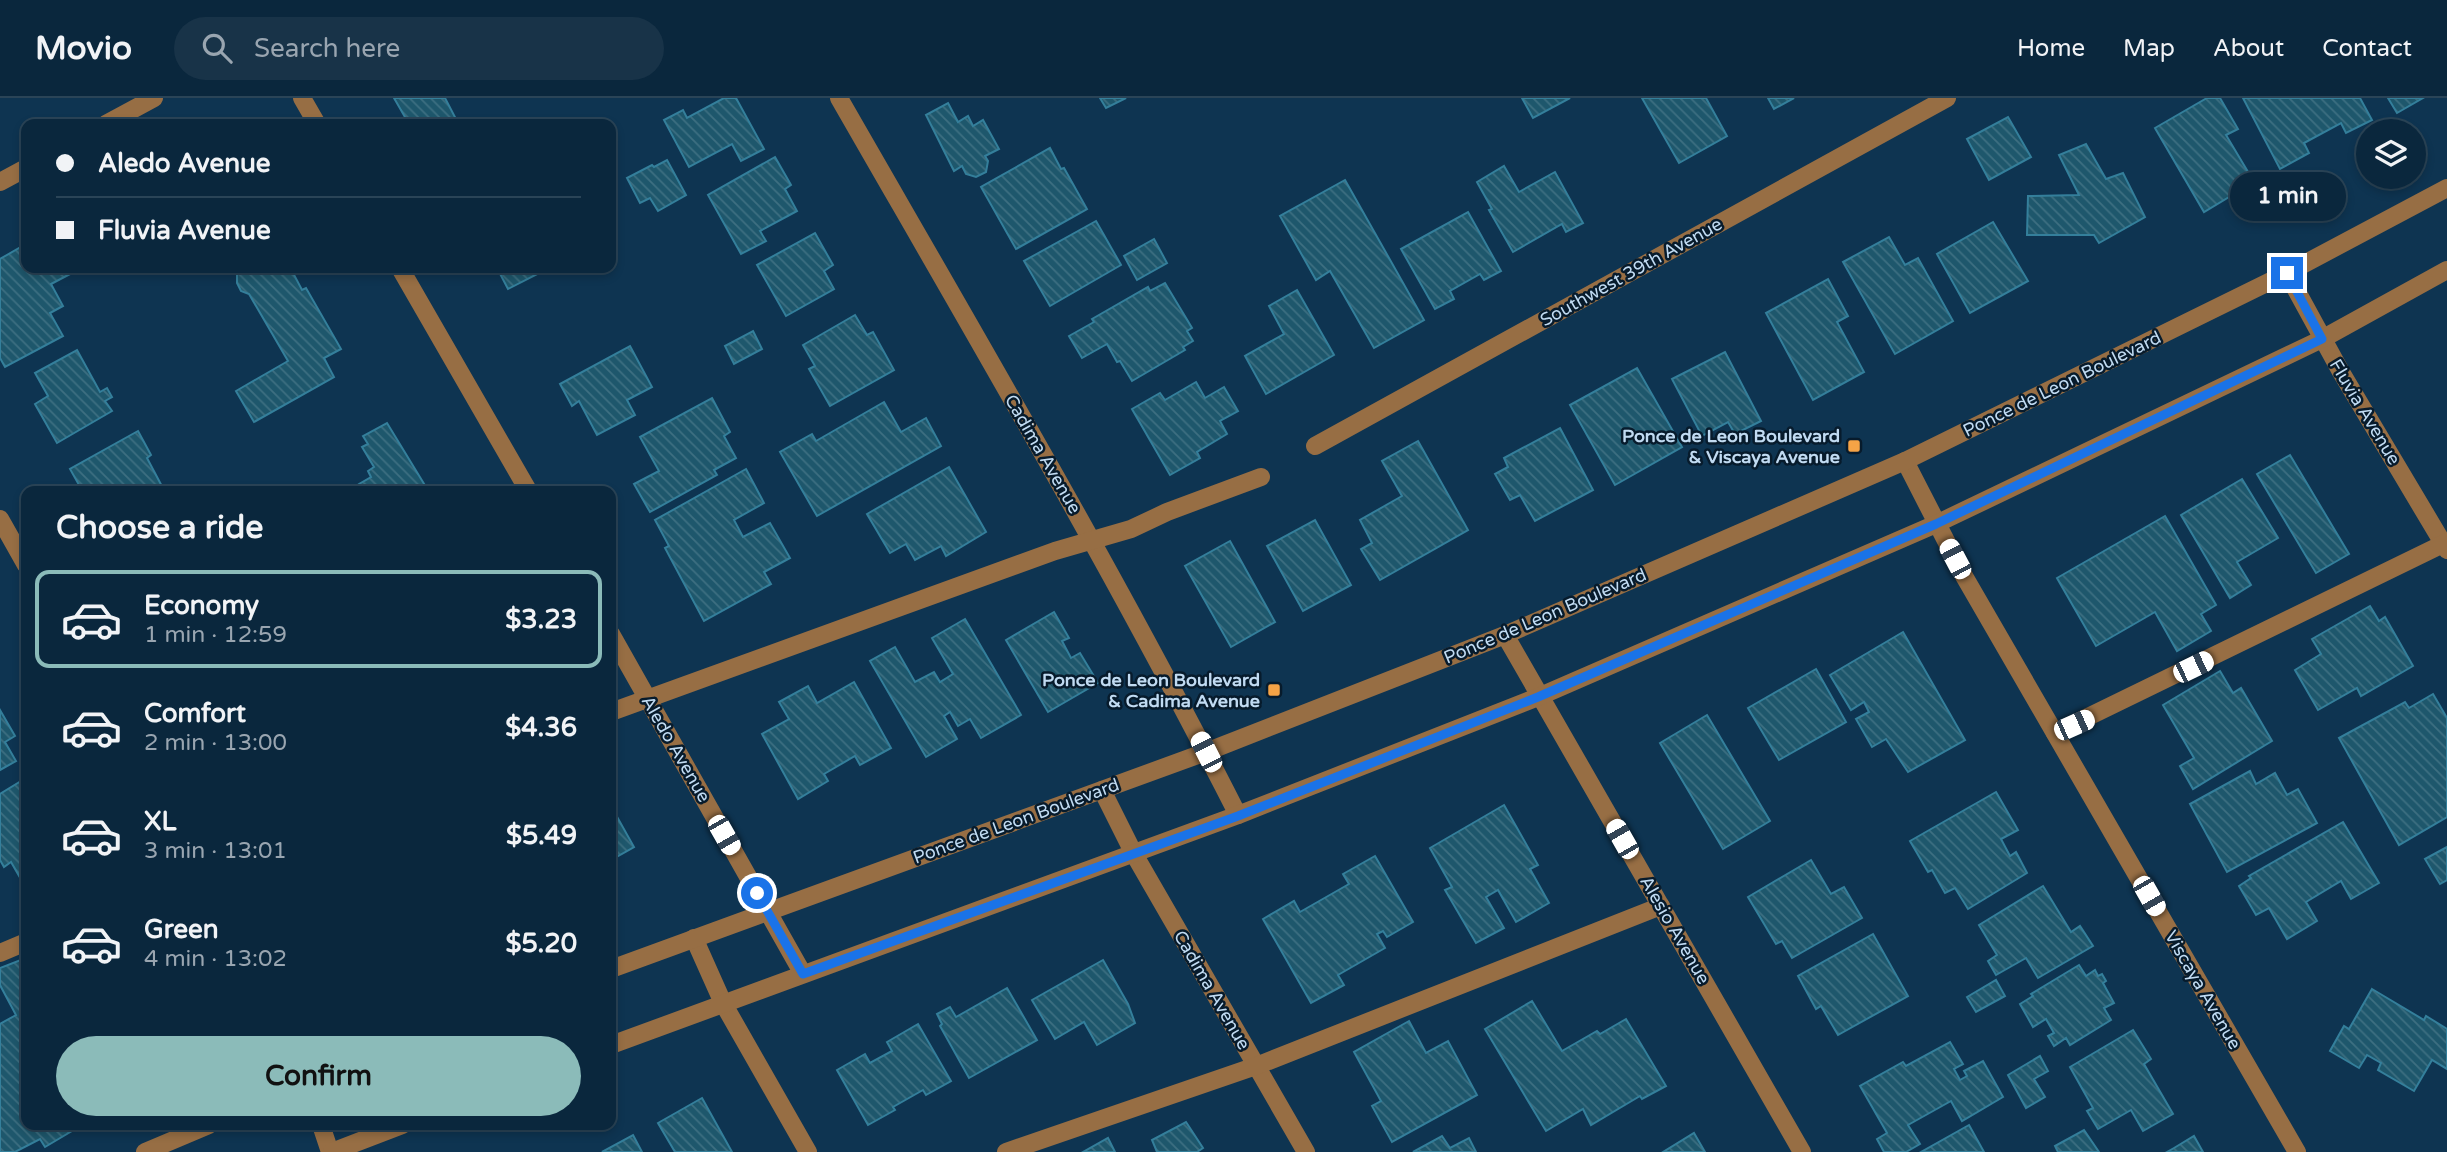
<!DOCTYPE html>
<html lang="en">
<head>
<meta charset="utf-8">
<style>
	:root { --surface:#0a273d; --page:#183348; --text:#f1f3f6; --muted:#99a5b0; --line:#2a4457; --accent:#8bbbb9 }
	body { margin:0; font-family:"Varela Round",sans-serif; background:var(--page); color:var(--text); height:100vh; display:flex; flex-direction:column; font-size:26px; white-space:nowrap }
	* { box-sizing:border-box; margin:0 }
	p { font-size:23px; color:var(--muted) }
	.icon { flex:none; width:38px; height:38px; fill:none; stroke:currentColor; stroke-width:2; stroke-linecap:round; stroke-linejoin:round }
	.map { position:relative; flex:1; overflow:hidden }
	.side { position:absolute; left:21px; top:388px; width:595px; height:644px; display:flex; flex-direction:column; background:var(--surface); border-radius:14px; box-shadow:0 4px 10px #0003,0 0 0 2px var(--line) }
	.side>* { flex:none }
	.guide { position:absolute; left:21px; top:21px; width:595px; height:154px; border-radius:14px; box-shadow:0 4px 10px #0003,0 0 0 2px var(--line); display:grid; align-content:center; height:154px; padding:0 35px; background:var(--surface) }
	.tools { position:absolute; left:2356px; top:21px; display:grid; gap:14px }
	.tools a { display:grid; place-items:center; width:70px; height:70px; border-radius:50%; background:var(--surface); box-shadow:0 4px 10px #0003,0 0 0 2px var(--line); font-size:35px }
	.end { position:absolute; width:32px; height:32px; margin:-16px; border:9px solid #1a73e8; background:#fff; box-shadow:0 0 0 4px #fff }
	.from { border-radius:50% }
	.bubble { position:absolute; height:49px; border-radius:24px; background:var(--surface); box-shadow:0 4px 10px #0003,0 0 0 2px var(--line); font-size:23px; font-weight:700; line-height:49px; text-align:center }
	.car { position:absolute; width:21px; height:42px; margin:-21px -10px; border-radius:9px; box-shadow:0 0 5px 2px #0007; background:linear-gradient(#fff 24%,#345 0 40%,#fff 0 76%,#345 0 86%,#fff 0) }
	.guide b { display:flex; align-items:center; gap:24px; height:66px; font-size:26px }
	.guide b+b { border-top:2px solid var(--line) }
	.guide i { width:18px; height:18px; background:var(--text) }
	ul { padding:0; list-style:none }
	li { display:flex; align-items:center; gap:21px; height:98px; margin:0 14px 10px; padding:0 21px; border:4px solid transparent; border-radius:14px }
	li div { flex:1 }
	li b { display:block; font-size:26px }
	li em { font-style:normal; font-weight:700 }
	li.active { border-color:var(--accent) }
	li>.icon { width:63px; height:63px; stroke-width:1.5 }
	h2 { padding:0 35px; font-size:32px; line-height:84px }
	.button { display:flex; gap:14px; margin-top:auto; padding:14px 35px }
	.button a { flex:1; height:80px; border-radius:42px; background:var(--accent); color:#111; font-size:28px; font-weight:700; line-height:80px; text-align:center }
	header { display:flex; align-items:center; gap:42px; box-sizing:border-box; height:98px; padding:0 35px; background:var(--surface); border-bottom:2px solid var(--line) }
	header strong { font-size:33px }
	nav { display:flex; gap:38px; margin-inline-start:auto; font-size:24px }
	.search { width:490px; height:63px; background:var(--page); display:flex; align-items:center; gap:18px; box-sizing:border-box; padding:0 24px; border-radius:38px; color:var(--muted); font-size:26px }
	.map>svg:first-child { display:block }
</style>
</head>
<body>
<header>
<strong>Movio</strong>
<div class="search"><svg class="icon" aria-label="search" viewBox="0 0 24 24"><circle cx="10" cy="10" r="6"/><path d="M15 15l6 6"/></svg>Search here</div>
<nav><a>Home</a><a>Map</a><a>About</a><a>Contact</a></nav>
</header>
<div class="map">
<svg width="2447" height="1054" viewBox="0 0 2447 1054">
	<defs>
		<pattern id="building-back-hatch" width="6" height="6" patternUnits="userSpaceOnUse" patternTransform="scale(1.75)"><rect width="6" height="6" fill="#1e576c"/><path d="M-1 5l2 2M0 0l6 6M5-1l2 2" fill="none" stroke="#3d6f81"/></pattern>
	</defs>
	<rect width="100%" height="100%" fill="#0e3451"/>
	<g fill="url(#building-back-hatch)" stroke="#347f9b" stroke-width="2">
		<polygon points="394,0 445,0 457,23 450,26 409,26"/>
		<polygon points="724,0 736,0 764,51 741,63 732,46 689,69 664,22 683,12 687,20"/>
		<polygon points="1100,0 1126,0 1106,10"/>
		<polygon points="1522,0 1570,0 1533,20"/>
		<polygon points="1642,0 1706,0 1727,38 1679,65"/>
		<polygon points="1768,0 1794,0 1774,11"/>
		<polygon points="2207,0 2220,0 2238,31 2226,37 2254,84 2204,114 2155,30"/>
		<polygon points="2243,0 2360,0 2372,22 2346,35 2341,25 2304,45 2309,55 2280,71"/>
		<polygon points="2388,0 2423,0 2397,15"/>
		<polygon points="948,5 958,24 968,18 973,28 983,22 999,51 985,58 988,63 986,74 976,79 966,76 962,68 954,73 926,17"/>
		<polygon points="2008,19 2031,59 1989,82 1967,41"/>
		<polygon points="2086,46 2106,81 2123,75 2145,119 2099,145 2094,137 2027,137 2028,98 2079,97 2059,57"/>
		<polygon points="1050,50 1061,71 1064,70 1087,111 1016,151 981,89"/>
		<polygon points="775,59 791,87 785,91 797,113 760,133 766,143 741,156 708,97"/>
		<polygon points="667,62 686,97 658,113 650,100 640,105 627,80 652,67 654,69"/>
		<polygon points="1504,68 1519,94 1555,74 1583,125 1566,134 1562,126 1513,154 1489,112 1492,111 1477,84"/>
		<polygon points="1345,82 1424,222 1374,250 1330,173 1316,182 1280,118"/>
		<polygon points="1468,114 1501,173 1484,182 1480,176 1450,193 1454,201 1435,211 1401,151"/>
		<polygon points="1096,123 1121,167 1050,208 1024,163"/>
		<polygon points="1993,124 2028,183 1970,215 1937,156"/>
		<polygon points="815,135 833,167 824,173 834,191 786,218 757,167"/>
		<polygon points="1889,139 1905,167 1918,160 1953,223 1895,256 1843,164"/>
		<polygon points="1154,141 1167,165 1137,182 1124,158"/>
		<polygon points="26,146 26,170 69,170 72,175 51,186 63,208 50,215 63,238 5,269 0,260 0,161"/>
		<polygon points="244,170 293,170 292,173 302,192 306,190 341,251 324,260 334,279 254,324 236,293 288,263 249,196 241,193 237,185 237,173"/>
		<polygon points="497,170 549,170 508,191"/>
		<polygon points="1828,181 1848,218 1837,224 1864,274 1813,302 1766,215"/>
		<polygon points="1165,185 1192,230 1187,233 1193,243 1183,249 1185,252 1132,283 1120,263 1117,264 1107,246 1082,260 1069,238 1094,224 1092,221 1148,189 1150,193"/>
		<polygon points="1297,192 1334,257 1266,296 1245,258 1284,236 1269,208"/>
		<polygon points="855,217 867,237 873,234 894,272 830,308 809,271 815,268 803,247"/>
		<polygon points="753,233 762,251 734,266 725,248"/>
		<polygon points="630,248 652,289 627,302 635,317 597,337 579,303 572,308 560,286"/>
		<polygon points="77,252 100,294 107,290 112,299 105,303 112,313 57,345 35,306 48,298 35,275"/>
		<polygon points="1725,254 1761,323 1735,336 1728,324 1702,338 1672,281"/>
		<polygon points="1637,270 1682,349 1615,387 1570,307"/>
		<polygon points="1196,284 1205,300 1224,289 1238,313 1220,323 1227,336 1197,354 1200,360 1170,377 1132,311 1160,295 1165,302"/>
		<polygon points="712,300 730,334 724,338 736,360 714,372 717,377 650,414 634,386 659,373 640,339"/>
		<polygon points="884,304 901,334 926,320 941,348 817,418 780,354 812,336 816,343"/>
		<polygon points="387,325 429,394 364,394 359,386 371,379 368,373 374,369 362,349 368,346 363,338"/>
		<polygon points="1560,330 1593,392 1535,423 1520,397 1510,402 1495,376 1508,369 1504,360"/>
		<polygon points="138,333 151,357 147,360 165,394 83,394 70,371"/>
		<polygon points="1418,343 1468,432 1380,482 1361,451 1372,445 1360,422 1402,398 1382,363"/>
		<polygon points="2290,357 2349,456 2316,475 2257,376"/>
		<polygon points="949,369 986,434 946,458 941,448 915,462 906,446 890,455 867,416"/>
		<polygon points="746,371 764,405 734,422 743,439 770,425 790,460 764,474 771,486 704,523 665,450 669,448 655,422"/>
		<polygon points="2242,381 2278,440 2237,464 2251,487 2230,500 2181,417"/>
		<polygon points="2165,418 2216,507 2201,516 2211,533 2177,553 2155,514 2096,548 2057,480"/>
		<polygon points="1315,422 1351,487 1303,513 1267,448"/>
		<polygon points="1230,443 1275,524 1231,549 1185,468"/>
		<polygon points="2370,508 2379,523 2385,519 2413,568 2361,598 2357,590 2318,612 2295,572 2321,556 2312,541"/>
		<polygon points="1054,514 1069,540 1062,543 1071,560 1080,555 1098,585 1048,614 1006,542"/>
		<polygon points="965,521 1021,617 981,640 970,621 958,628 950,614 944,618 957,641 926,659 870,563 895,549 915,584 934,574 940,584 953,576 932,540"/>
		<polygon points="1903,534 1965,642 1908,674 1886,641 1872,649 1856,621 1869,614 1864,604 1851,612 1830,577"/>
		<polygon points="1816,571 1846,624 1779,662 1748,610"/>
		<polygon points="2220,573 2233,595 2241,590 2272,643 2193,691 2180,668 2194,660 2163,607"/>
		<polygon points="854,584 891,650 860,667 855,658 824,676 828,683 798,701 762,636 789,621 779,604 808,588 817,605"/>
		<polygon points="2433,596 2447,620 2447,719 2399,747 2339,640 2405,604 2409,610"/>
		<polygon points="0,612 15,638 5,644 16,663 0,672"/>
		<polygon points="1707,617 1770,723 1723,751 1660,645"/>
		<polygon points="2250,673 2256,686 2275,675 2287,697 2298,691 2317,725 2227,774 2190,706"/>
		<polygon points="26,680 26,790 11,764 4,769 0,762 0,696"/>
		<polygon points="1996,694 2018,732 2001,741 2010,758 2016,754 2027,775 1968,811 1955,790 1945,795 1932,772 1928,774 1910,743"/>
		<polygon points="1504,707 1538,767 1530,771 1549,805 1516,824 1498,792 1486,799 1504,830 1476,845 1445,792 1452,789 1430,750"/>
		<polygon points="611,708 634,749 611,762"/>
		<polygon points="2343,724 2379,785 2351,801 2341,783 2306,804 2317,823 2287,841 2269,810 2256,817 2239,788 2251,780 2249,778"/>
		<polygon points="2447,749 2447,782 2440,786 2425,761"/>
		<polygon points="1375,758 1413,824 1387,839 1383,833 1377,836 1385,850 1338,877 1344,887 1311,905 1263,821 1294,803 1300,814 1349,786 1343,776"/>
		<polygon points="1811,762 1831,796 1844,789 1862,820 1792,860 1782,843 1776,846 1748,799"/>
		<polygon points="2043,788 2071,834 2080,828 2093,848 2038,880 2026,860 1996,877 1988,863 1997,857 1979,827"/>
		<polygon points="1873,836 1908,898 1838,937 1821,908 1816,911 1798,878"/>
		<polygon points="26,860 26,1027 82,1027 45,1049 40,1041 15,1054 0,1054 0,926 16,917 0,887 0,870"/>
		<polygon points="1103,862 1128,906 1135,925 1097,947 1084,924 1055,941 1032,902"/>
		<polygon points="2079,867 2086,878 2095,872 2098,878 2102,876 2106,883 2103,885 2114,905 2104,910 2111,922 2070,947 2066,940 2054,948 2048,938 2054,935 2046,921 2033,929 2020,906 2033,898 2031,896"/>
		<polygon points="1996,882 2005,898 1976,914 1967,899"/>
		<polygon points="1007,890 1037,942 969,980 940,928 942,926 937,916 950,909 956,919"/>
		<polygon points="2372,891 2424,922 2426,918 2447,931 2447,971 2432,962 2414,993 2378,972 2381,965 2367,957 2359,970 2330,953 2344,928 2349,931"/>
		<polygon points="1532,903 1562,953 1597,933 1600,936 1626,921 1666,988 1642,1001 1640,998 1591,1027 1583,1011 1546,1033 1485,931"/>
		<polygon points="1409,923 1426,955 1448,943 1477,997 1392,1044 1372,1008 1381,1003 1354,954"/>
		<polygon points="918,926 951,983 926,997 923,992 893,1009 895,1012 868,1027 837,972 865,956 870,965 892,953 887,944"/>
		<polygon points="2133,932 2151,961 2144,966 2173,1016 2143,1033 2131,1012 2098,1031 2087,1013 2093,1010 2070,969"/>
		<polygon points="1950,944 1963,966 1954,971 1960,982 1967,978 1964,973 1983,963 2003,999 1962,1023 1951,1003 1908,1027 1920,1046 1906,1054 1884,1054 1877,1041 1887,1035 1860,988 1903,964 1906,968"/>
		<polygon points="2040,958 2048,973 2034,981 2045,999 2026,1010 2008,977"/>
		<polygon points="702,1000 732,1054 675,1054 658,1025"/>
		<polygon points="1186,1024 1203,1050 1197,1054 1157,1054 1152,1042"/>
		<polygon points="1969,1027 1984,1054 1921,1054"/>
		<polygon points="2084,1032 2099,1054 2058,1054 2055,1048"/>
		<polygon points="1694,1035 1705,1054 1663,1054"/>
		<polygon points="633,1037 642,1054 602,1054"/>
		<polygon points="1442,1038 1450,1050 1469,1040 1476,1054 1413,1054"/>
		<polygon points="2194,1038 2203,1054 2167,1054 2174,1050"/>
		<polygon points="1108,1040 1115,1054 1083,1054"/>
	</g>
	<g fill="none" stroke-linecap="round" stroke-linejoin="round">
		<g stroke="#976e44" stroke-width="18">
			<polyline points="302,0 317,26"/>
			<path d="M839 0C975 237 1114 473 1238 717"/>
			<polyline points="106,26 154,0"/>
			<polyline points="0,84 26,70"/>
			<polyline points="400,170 529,394"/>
			<polyline points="2287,175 2341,274 2447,452"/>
			<polyline points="1315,348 1947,0"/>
			<polyline points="1905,363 1964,478 2297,1054"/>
			<polyline points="0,421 26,467"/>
			<polyline points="611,536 803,876"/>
			<polyline points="1505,537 1802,1054"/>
			<polyline points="611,614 1055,453 1131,431 1167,414 1261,379"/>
			<polyline points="2055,635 2447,444"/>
			<polyline points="1102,692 1134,756 1306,1054"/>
			<polyline points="694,840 723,905 808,1054"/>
			<polyline points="0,855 26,844"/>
			<polyline points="611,871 1206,654 1505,537 1905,363 2287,175 2447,90"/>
			<polyline points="611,947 1238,717 1538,599 1936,426 2322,241 2447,172"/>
			<polyline points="321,1027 330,1054"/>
			<polyline points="145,1054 209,1027"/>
			<polyline points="332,1054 402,1027"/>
			<polyline points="1006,1054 1256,968 1661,808"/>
		</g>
	</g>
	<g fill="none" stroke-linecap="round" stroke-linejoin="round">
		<polyline stroke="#1a73e8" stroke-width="9" points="757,795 803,876 1238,718 1538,599 1936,426 2322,241 2287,175"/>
	</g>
	<g fill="#f5a346" stroke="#071b2c" stroke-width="2.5">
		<rect x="1847" y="341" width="14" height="14" rx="3.5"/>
		<rect x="1267" y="585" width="14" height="14" rx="3.5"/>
	</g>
	<g text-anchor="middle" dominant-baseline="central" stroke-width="5" stroke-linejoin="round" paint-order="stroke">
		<g font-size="18" fill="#c1dbf2" stroke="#071b2c">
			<text transform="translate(1631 174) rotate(-29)">Southwest 39th Avenue</text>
			<text transform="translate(2062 286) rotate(-26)">Ponce de Leon Boulevard</text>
			<text transform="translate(2365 314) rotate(59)">Fluvia Avenue</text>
			<text transform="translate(1043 356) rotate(60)">Cadima Avenue</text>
			<text transform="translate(1545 518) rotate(-23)">Ponce de Leon Boulevard</text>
			<text transform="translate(676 651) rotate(60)">Aledo Avenue</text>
			<text transform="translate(1016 723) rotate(-20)">Ponce de Leon Boulevard</text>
			<text transform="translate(1675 832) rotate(60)">Alesio Avenue</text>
			<text transform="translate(1212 892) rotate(60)">Cadima Avenue</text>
			<text transform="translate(2203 892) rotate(60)">Viscaya Avenue</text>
		</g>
		<g font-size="18" font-weight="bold" fill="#c1dbf2" stroke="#071b2c" text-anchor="end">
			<text x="1840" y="338">Ponce de Leon Boulevard<tspan x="1840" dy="21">&amp; Viscaya Avenue</tspan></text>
			<text x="1260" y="582">Ponce de Leon Boulevard<tspan x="1260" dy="21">&amp; Cadima Avenue</tspan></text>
		</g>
	</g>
</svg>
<div class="tools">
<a><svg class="icon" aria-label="layers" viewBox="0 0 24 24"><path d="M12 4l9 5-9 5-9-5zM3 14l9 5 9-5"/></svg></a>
</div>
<i class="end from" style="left:757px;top:795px"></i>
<i class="end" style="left:2287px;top:175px"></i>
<div class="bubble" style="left:2230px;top:74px;width:116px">1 min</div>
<i class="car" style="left:1955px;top:461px;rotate:332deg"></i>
<i class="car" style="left:2193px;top:569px;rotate:64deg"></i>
<i class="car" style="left:2074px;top:627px;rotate:66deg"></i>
<i class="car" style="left:1206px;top:654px;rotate:333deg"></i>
<i class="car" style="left:724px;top:737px;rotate:150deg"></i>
<i class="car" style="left:1622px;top:741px;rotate:330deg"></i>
<i class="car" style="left:2149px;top:798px;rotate:150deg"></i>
<div class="guide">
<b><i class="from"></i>Aledo Avenue</b>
<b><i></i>Fluvia Avenue</b>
</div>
<section class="side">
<h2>Choose a ride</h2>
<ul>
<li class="active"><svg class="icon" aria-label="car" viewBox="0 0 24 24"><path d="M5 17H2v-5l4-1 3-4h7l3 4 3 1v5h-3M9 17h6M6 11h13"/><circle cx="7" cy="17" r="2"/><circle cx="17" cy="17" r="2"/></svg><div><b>Economy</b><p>1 min · 12:59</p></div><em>$3.23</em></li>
<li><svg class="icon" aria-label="car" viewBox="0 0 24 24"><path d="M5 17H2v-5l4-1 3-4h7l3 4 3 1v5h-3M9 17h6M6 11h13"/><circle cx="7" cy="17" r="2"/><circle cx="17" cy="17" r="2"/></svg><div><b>Comfort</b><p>2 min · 13:00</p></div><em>$4.36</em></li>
<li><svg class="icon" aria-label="car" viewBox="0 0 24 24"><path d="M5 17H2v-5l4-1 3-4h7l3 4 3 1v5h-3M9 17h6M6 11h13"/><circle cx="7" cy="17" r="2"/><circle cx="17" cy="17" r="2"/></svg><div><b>XL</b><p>3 min · 13:01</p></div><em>$5.49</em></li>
<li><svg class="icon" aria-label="car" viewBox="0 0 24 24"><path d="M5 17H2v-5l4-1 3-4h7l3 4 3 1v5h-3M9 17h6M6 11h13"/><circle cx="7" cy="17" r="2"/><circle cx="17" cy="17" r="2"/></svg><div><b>Green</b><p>4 min · 13:02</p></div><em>$5.20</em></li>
</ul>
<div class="button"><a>Confirm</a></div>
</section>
</div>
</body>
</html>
